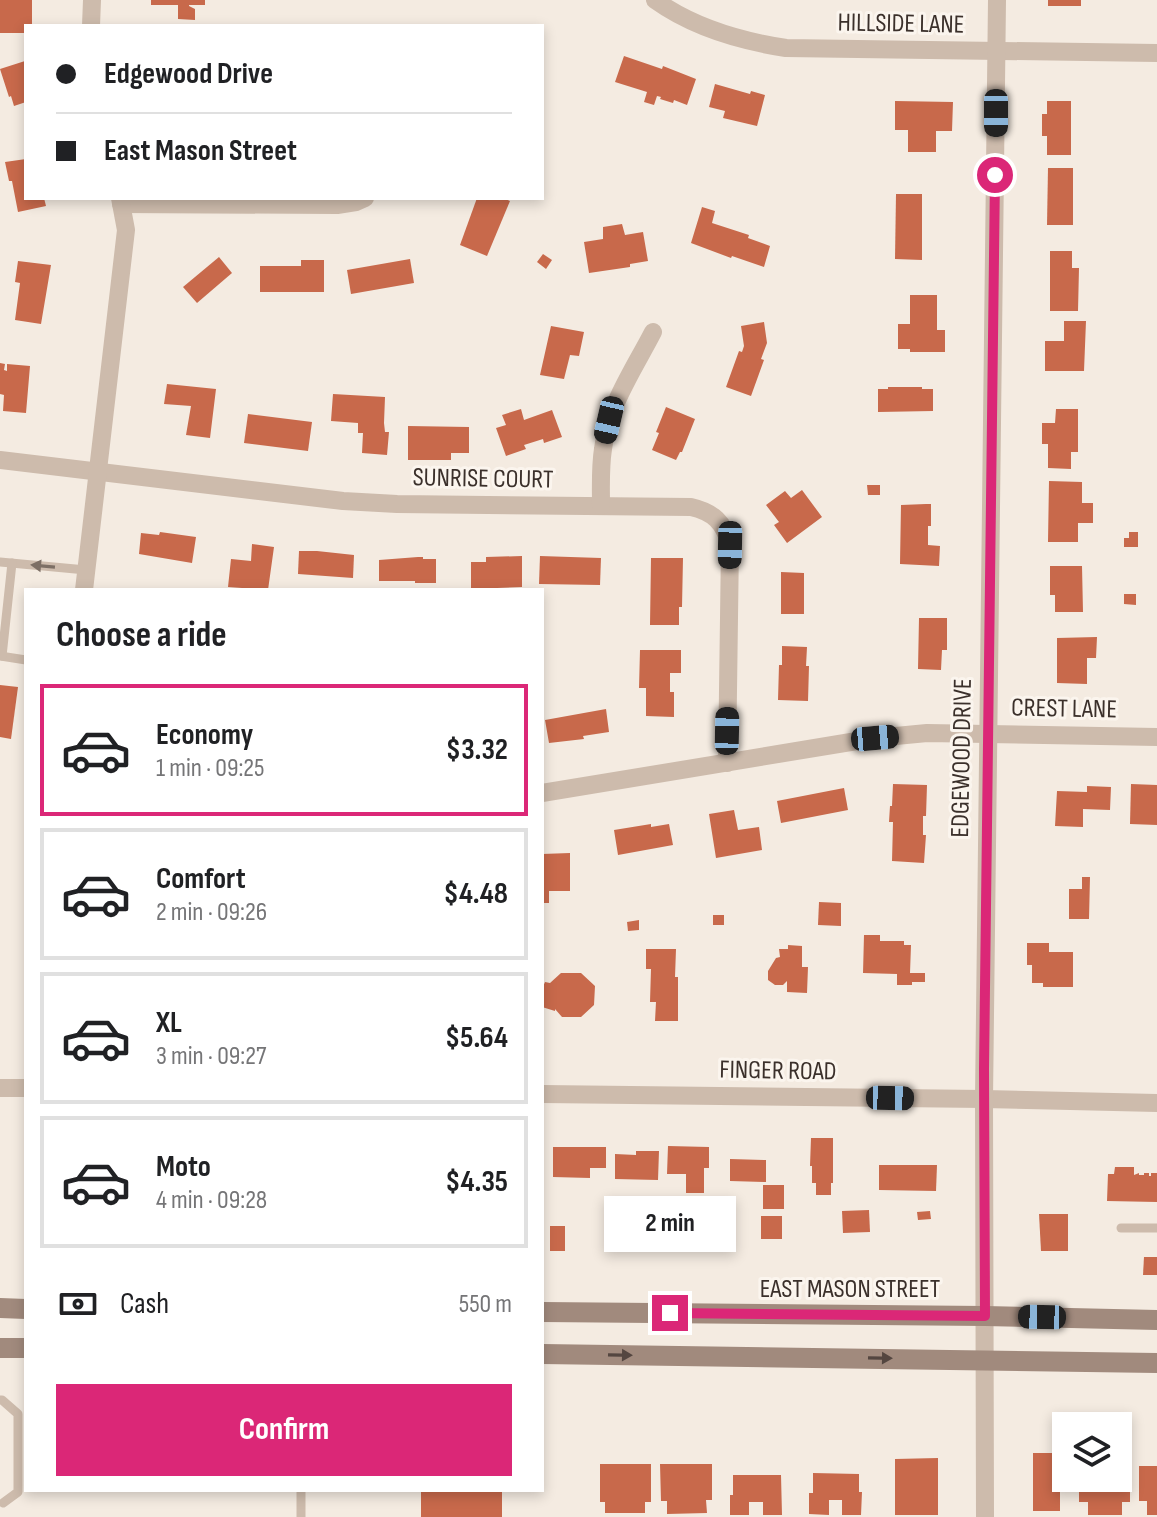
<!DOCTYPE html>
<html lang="en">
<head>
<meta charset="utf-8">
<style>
	:root { --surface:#fff; --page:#f6f6f6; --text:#202124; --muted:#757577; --line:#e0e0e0; --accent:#db2777 }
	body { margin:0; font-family:"Sofia Sans Condensed",sans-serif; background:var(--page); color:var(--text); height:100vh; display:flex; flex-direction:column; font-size:30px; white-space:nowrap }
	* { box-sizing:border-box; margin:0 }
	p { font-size:26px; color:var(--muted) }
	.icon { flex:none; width:44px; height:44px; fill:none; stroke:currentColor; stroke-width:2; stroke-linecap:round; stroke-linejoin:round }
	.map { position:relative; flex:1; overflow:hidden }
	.side { position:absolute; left:24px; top:588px; width:520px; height:904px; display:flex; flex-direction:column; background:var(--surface); border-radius:0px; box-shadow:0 4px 12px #0003 }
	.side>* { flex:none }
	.guide { position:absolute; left:24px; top:24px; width:520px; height:176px; border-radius:0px; box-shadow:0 4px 12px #0003; display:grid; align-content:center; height:176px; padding:0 32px; background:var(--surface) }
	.tools { position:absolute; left:1052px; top:1412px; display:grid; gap:16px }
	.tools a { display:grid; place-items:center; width:80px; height:80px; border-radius:0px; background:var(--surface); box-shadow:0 4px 12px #0003; font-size:40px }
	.end { position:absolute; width:36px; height:36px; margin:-18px; border:10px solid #db2777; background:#fff; box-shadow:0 0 0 4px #fff }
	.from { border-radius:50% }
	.bubble { position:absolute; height:56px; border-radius:0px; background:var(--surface); box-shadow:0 4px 12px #0003; font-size:26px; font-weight:700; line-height:56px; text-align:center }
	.car { position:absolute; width:24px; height:48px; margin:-24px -12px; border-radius:10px; box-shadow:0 0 6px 2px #0007; background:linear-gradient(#222 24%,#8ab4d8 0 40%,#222 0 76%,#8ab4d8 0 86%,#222 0) }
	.guide b { display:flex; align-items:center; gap:28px; height:76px; font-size:30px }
	.guide b+b { border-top:2px solid var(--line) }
	.guide i { width:20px; height:20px; background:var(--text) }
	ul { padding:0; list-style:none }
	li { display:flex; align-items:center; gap:24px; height:132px; margin:0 16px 12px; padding:0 16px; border:4px solid var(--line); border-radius:0px }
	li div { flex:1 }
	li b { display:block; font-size:30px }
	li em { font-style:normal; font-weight:700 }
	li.current { border-color:var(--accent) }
	li>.icon { width:72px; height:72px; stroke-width:1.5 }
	h2 { padding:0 32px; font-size:36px; line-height:96px }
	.pay { display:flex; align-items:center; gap:20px; height:88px; padding:0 32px; font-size:30px }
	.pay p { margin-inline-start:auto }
	.action { display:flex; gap:16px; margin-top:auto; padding:16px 32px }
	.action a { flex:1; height:92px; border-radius:0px; background:var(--accent); color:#fff; font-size:32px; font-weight:700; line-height:92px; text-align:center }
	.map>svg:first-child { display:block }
</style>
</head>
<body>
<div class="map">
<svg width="1157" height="1517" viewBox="0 0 1157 1517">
	<rect width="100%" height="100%" fill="#f4ebe1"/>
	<g fill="#c8694b">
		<polygon points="0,0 32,0 32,26 26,26 26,33 0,33"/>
		<polygon points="151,0 205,0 205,5 189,5 189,6 195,9 195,20 178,19 178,5 151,5"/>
		<rect x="1048" y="0" width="33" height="6"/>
		<polygon points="624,56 662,69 663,66 696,79 687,105 674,100 673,103 660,99 661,97 657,96 654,105 644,102 647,92 615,82"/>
		<polygon points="25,61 26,102 14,106 11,96 9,97 0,69"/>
		<polygon points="715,84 750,94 751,91 765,95 757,126 723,118 725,111 709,107"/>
		<polygon points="895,101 953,102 952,131 936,131 936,152 908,152 908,130 895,130"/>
		<polygon points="1047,101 1071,101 1071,155 1047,155 1047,136 1042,136 1042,114 1047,114"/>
		<polygon points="26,159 26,198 44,198 46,206 18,212 12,181 9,181 5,162"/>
		<polygon points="1048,168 1073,168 1073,225 1047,225"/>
		<polygon points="896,194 922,194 922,260 895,259"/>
		<polygon points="477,198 503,198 510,201 487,256 460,245"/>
		<polygon points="702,207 715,211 712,223 749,235 748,238 770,246 764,267 732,256 731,258 691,243"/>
		<polygon points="622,224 625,235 643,232 648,261 630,264 630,267 589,273 584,242 603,239 603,227"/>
		<polygon points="1050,251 1072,251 1072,268 1079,268 1078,311 1050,311"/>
		<polygon points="543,254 552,260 546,269 537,262"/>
		<polygon points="219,257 232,273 197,303 183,287"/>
		<polygon points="410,259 414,283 351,294 347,270"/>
		<polygon points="301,260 324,260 324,292 260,292 260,266 301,266"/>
		<polygon points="18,261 51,265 41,324 15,320 20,283 15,282"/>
		<polygon points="910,295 937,295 937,330 945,330 945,352 910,352 910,349 898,349 898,324 910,324"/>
		<polygon points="1064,321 1086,321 1084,371 1045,371 1045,341 1064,341"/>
		<polygon points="764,322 767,343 761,359 764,360 751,396 726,387 739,351 742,352 744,346 741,326"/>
		<polygon points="551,326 584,332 579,356 570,355 564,379 540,375"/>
		<polygon points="0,363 5,364 4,370 7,371 7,364 30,366 26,413 3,411 4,395 0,394"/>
		<polygon points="167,384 216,389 210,438 186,435 191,406 164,404"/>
		<polygon points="888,387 922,387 922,389 933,389 933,411 878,412 878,389 888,389"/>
		<polygon points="333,394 385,397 384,423 385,432 389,432 387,455 362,453 363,433 358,433 358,423 331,421"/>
		<polygon points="666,407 695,419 682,452 680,452 676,460 652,450 659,433 656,432"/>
		<polygon points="521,409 524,420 552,410 562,437 544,443 543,439 524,445 526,449 506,456 496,428 506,425 502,415"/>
		<polygon points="1056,409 1078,409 1078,452 1071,452 1071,469 1048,468 1048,444 1042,444 1042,423 1055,423"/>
		<polygon points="248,414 312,422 308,451 244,443"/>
		<polygon points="408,426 469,427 469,453 451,453 451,460 408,460"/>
		<polygon points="1049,481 1082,482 1082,503 1093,503 1093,523 1078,523 1078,542 1048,542"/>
		<polygon points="867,485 880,485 880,495 868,495"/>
		<polygon points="802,490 822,517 787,543 774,525 779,522 766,505 785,491 791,498"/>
		<polygon points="926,504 931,504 931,526 928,526 928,545 940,546 939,566 900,564 901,505"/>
		<polygon points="160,532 196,537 192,563 139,554 141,533 159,535"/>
		<polygon points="1129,532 1138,532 1138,547 1124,547 1124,538 1129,538"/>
		<polygon points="252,544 274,547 268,590 228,587 231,559 251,561"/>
		<polygon points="299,551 317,551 354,555 353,578 298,574"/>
		<polygon points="522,556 522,587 471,589 471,562 486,562 486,557"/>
		<polygon points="540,556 601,558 600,585 539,584"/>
		<polygon points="418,557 423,557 423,559 436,559 436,583 415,583 415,581 379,581 379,560"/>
		<polygon points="651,558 683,558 682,607 679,607 679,625 650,625"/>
		<polygon points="1050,566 1082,566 1083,612 1055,612 1055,595 1050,595"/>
		<polygon points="781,572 804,573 804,614 781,614"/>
		<polygon points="1124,594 1136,594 1136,605 1124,604"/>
		<polygon points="919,618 947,618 947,650 942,650 941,670 918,669"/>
		<polygon points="1097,637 1096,658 1087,658 1087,684 1057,683 1057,638"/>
		<polygon points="782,646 807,647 806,666 809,666 808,701 778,700 779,665 782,665"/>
		<polygon points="640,650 681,650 681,673 670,673 670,692 674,692 674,717 646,716 646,688 639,688"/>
		<polygon points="0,685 18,687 11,739 0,737"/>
		<polygon points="606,709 609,732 583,736 584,739 549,743 545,720"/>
		<polygon points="893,784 927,785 926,816 923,816 923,835 926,835 924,863 892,861 893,822 889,822 890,806 892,806"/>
		<polygon points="1131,784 1157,785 1157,825 1130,824"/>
		<polygon points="1087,786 1111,787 1110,810 1083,809 1083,827 1055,826 1057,791 1087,792"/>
		<polygon points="844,788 848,810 781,823 777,801"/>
		<polygon points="734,810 738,830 759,827 762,850 716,858 709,814"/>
		<polygon points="651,824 651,827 669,824 673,845 618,855 614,830"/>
		<polygon points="570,853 570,891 549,891 549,903 542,903 542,854"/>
		<polygon points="1082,877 1090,877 1089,919 1069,919 1069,889 1082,889"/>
		<polygon points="819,902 841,903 841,926 818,925"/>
		<rect x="713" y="915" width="11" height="10"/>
		<polygon points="639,920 639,930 628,931 627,922"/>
		<polygon points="864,935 880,935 880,941 904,941 904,945 911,945 910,973 925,973 925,982 912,982 912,985 897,985 897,974 863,973"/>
		<polygon points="1027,943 1049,943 1049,952 1073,952 1073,987 1043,987 1043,983 1032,983 1032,965 1027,965"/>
		<polygon points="788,945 802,946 802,967 808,967 807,993 787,992 787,981 783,985 775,985 768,980 768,971 776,958 780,957 779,949 788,949"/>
		<polygon points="646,949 676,949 675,977 678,977 678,1021 655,1021 656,1002 650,1002 651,969 646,969"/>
		<polygon points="561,973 581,973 595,986 594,1005 581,1017 562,1017 555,1009 555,1011 542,1007 542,989 545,982 550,983"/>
		<polygon points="811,1138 833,1138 833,1183 831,1183 831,1195 816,1195 816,1183 812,1183 812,1166 810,1166"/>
		<polygon points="668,1146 709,1147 709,1168 704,1168 704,1193 686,1193 686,1174 667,1174"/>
		<polygon points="553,1147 606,1147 606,1168 590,1168 590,1178 553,1177"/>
		<polygon points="636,1151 659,1151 658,1180 615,1179 615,1154 636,1155"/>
		<polygon points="730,1159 766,1160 766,1182 730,1181"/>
		<polygon points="879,1165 937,1165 936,1191 879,1190"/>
		<polygon points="1115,1167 1134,1167 1134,1175 1139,1173 1139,1175 1144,1175 1144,1173 1149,1173 1149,1176 1151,1176 1151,1173 1157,1173 1157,1202 1107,1201 1108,1174 1114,1174"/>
		<rect x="763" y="1185" width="21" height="24"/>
		<polygon points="869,1210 870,1232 843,1233 842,1211"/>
		<polygon points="930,1211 931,1219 918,1220 917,1212"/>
		<polygon points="1039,1214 1068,1214 1068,1251 1041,1251"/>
		<rect x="761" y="1216" width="21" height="23"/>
		<rect x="550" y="1226" width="15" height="25"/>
		<rect x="702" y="1233" width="10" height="13"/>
		<polygon points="1144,1257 1157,1257 1157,1275 1143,1275"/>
		<rect x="1033" y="1453" width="27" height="58"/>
		<polygon points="938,1458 938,1515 895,1515 895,1459"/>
		<polygon points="600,1464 651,1464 651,1502 645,1502 645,1513 605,1513 605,1502 600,1502"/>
		<polygon points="660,1464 712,1464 712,1500 706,1500 707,1513 667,1514 667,1501 661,1501"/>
		<polygon points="1139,1466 1157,1466 1157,1515 1147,1515 1147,1501 1139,1501"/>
		<polygon points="813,1473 859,1474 859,1492 862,1492 861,1515 842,1515 842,1500 829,1500 829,1515 809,1514 809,1493 813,1493"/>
		<polygon points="733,1475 781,1475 782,1515 763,1515 763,1502 749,1502 749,1515 730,1515 730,1495 733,1495"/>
		<polygon points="1079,1478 1130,1478 1130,1502 1122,1502 1122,1515 1088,1515 1088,1502 1079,1502"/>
		<rect x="421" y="1490" width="81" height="27"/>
	</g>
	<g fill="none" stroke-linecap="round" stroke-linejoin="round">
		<g stroke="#cdbbac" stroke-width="9">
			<polyline points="0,562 86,570"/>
			<polyline points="0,656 26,660"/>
			<polyline points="2,656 12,563"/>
			<polyline points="1121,1228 1157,1228"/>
			<polyline points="0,1400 2,1400 18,1414 18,1492 3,1503"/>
			<polyline points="301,1490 301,1517"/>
		</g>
		<g stroke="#cdbbac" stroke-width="18">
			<path d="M655 0C694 28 740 41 786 48L1157 53"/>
			<polyline points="91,26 92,0"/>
			<polyline points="121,204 337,205 356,202 365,198"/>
			<path d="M0 460 343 501 397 504 691 507C713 512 724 522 730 545L727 763"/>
			<path d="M601 506C601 487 600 468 603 449 608 406 634 369 653 332"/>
			<polyline points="84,590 126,230 120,198"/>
			<polyline points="542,793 875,738 927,733 1157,737"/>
			<polyline points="0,1088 26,1088"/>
			<polyline points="542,1094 984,1099 1157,1103"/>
			<polyline points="985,1517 984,1099 997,0"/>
		</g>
		<g stroke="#a18a7d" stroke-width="20">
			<polyline points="0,1308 26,1309"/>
			<polyline points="542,1312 985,1316 1157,1320"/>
			<polyline points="0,1348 26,1348"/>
			<polyline points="542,1354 1157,1363"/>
		</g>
	</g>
	<defs><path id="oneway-solid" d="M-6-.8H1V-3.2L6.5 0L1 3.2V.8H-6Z" transform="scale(2)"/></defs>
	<use fill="#7d6f65" href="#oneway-solid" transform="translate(43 566) rotate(-175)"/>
	<g fill="#544640">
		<use href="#oneway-solid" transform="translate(620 1355) rotate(1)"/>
		<use href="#oneway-solid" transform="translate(880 1358) rotate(1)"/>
	</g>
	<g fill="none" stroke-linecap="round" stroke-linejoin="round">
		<polyline stroke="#db2777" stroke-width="10" points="670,1313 985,1316 984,1069 995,175"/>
	</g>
	<g text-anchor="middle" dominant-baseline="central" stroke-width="6" stroke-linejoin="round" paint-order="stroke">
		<g font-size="26" fill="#3b302b" stroke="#fbf5ee">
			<text transform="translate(901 24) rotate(1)">HILLSIDE LANE</text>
			<text transform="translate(483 479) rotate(1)">SUNRISE COURT</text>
			<text transform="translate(1064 709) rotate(1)">CREST LANE</text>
			<text transform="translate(962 758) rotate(-89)">EDGEWOOD DRIVE</text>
			<text transform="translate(778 1071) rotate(1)">FINGER ROAD</text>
			<text x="850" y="1289">EAST MASON STREET</text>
		</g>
	</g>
</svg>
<div class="tools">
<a><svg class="icon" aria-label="layers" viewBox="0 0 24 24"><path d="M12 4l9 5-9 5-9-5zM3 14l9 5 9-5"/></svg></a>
</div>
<i class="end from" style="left:995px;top:175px"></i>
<i class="end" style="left:670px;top:1313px"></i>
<div class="bubble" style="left:604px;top:1196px;width:132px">2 min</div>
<i class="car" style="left:996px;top:113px;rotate:180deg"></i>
<i class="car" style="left:609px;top:420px;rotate:193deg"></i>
<i class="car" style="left:730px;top:545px;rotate:181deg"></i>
<i class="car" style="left:727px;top:731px;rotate:1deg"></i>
<i class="car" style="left:875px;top:738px;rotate:85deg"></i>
<i class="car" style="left:890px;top:1098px;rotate:91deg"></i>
<i class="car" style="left:1042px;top:1317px;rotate:271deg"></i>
<div class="guide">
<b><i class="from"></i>Edgewood Drive</b>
<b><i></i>East Mason Street</b>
</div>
<section class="side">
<h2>Choose a ride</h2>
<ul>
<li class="current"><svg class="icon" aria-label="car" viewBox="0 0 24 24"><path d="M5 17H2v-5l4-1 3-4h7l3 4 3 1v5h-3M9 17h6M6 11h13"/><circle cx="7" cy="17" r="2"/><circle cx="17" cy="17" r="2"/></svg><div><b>Economy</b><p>1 min · 09:25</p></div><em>$3.32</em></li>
<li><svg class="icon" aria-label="car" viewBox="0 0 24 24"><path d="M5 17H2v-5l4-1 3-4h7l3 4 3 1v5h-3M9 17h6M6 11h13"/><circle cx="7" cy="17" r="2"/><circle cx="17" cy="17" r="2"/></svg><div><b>Comfort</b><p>2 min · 09:26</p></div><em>$4.48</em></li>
<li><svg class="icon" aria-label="car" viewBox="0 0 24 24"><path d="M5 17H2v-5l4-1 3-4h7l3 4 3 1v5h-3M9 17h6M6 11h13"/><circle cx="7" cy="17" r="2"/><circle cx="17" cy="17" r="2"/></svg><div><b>XL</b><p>3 min · 09:27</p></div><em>$5.64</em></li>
<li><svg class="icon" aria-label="car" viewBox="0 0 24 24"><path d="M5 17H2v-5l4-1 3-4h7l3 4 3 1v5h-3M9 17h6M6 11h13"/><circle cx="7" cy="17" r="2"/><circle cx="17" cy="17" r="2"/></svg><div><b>Moto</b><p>4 min · 09:28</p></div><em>$4.35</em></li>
</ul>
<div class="pay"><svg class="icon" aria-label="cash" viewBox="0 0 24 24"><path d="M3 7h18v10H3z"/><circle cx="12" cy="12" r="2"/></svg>Cash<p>550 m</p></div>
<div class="action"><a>Confirm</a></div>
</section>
</div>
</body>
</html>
